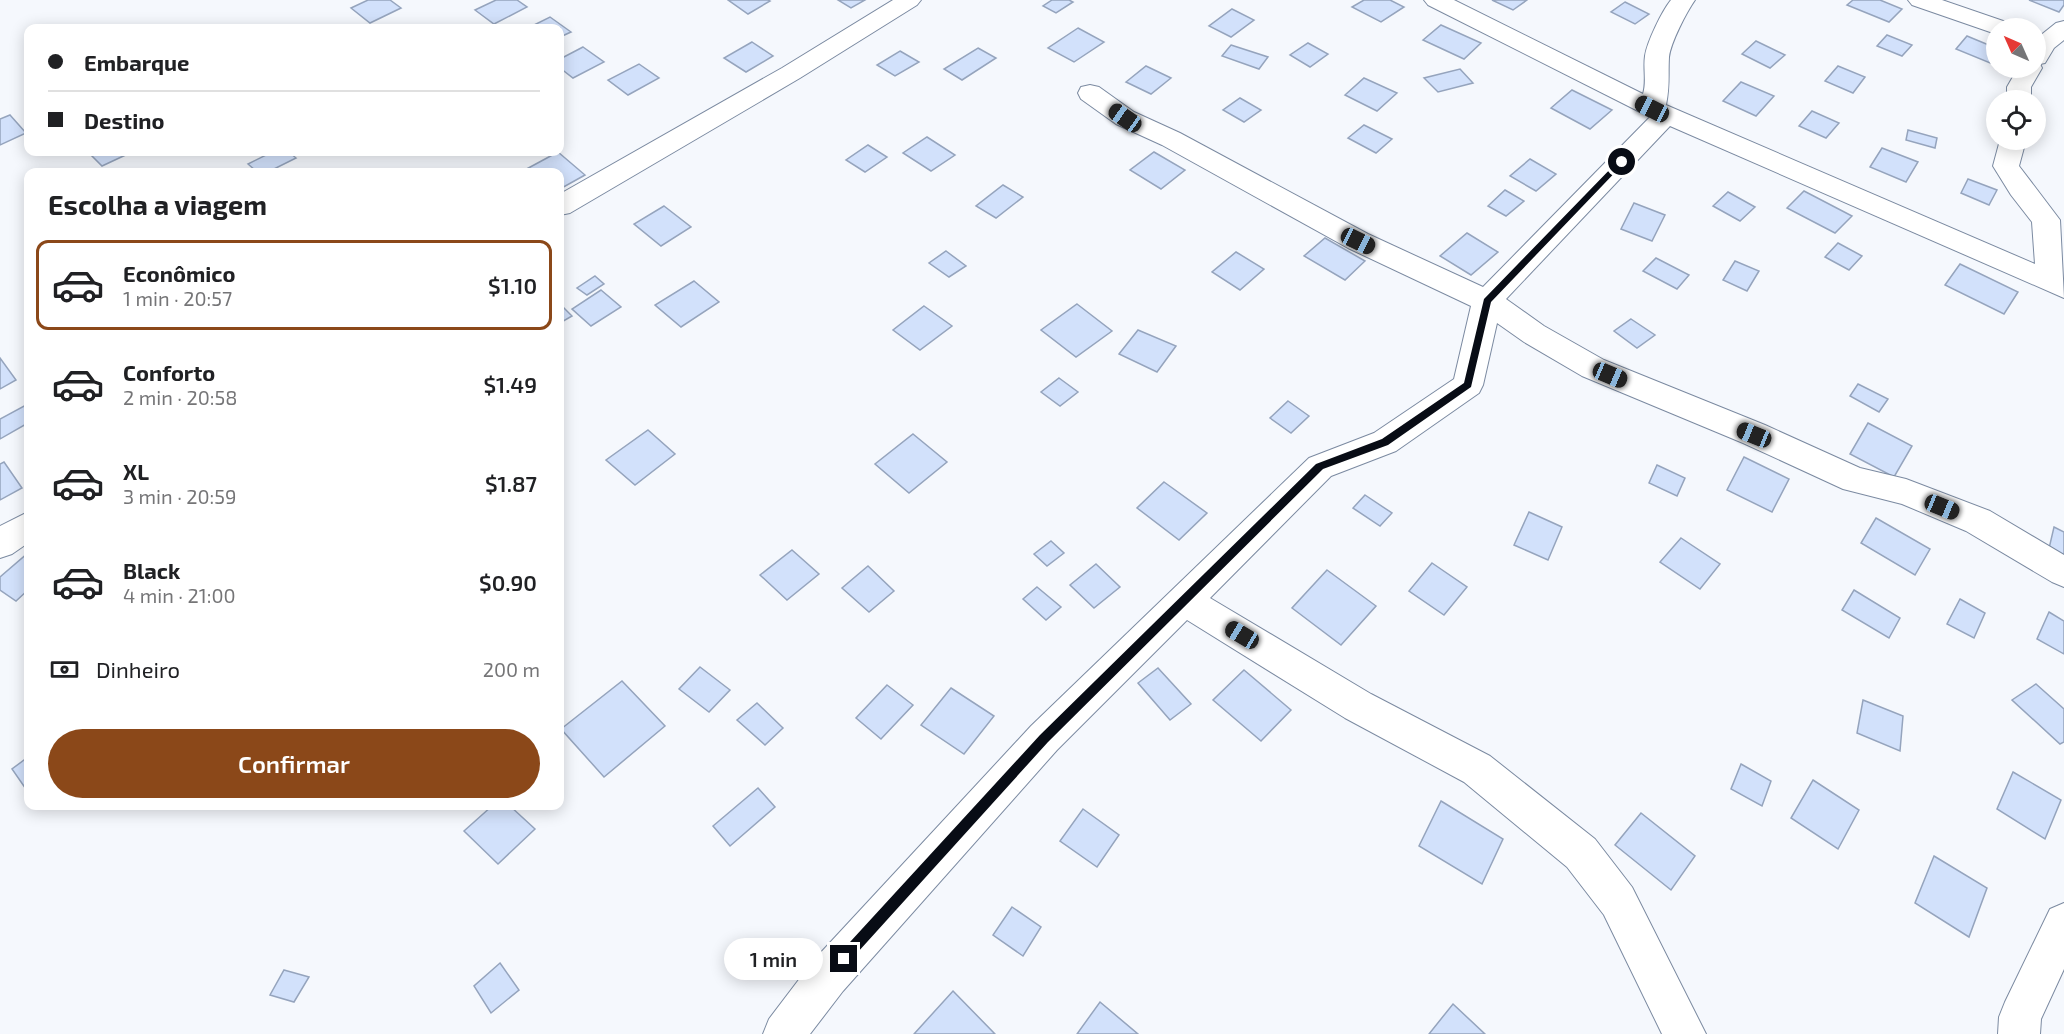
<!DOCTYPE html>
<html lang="pt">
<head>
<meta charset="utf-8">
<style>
	:root { --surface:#fff; --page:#f2f2f2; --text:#202124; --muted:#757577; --line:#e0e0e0; --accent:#8b4819 }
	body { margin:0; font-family:"Exo 2",sans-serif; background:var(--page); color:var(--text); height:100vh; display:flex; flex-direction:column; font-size:22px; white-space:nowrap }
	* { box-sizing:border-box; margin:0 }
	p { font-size:20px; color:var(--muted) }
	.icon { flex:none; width:33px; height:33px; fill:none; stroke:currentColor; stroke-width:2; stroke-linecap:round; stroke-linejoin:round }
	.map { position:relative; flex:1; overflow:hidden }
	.panel { position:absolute; left:24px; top:168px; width:540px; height:642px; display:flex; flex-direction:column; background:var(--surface); border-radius:12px; box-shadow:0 3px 15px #0003 }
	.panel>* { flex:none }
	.hud { position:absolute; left:24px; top:24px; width:540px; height:132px; border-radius:12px; box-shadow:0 3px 15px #0003; display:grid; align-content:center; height:132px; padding:0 24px; background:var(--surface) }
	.needle { width:39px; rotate:315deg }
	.controls { position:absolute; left:1986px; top:18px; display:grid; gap:12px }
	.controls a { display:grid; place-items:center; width:60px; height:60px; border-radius:50%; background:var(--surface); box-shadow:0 3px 15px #0003; font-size:30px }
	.end { position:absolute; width:27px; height:27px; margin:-14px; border:8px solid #080c15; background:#fff; box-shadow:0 0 0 3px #fff }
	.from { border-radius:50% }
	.bubble { position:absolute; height:42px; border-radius:21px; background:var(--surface); box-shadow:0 3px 15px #0003; font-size:20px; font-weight:600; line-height:42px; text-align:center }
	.car { position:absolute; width:18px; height:36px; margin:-18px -9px; border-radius:8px; box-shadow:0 0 4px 2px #0007; background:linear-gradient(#222 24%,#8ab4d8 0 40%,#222 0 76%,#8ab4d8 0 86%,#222 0) }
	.hud b { display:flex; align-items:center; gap:21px; height:57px; font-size:22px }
	.hud b+b { border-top:2px solid var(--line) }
	.hud i { width:15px; height:15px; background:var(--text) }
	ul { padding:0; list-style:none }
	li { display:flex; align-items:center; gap:18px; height:90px; margin:0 12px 9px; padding:0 12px; border:3px solid transparent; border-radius:12px }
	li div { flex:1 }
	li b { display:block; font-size:22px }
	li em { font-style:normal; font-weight:600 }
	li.on { border-color:var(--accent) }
	li>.icon { width:54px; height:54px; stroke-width:1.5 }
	h2 { padding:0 24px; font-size:27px; line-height:72px }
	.pay { display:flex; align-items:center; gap:15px; height:66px; padding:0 24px; font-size:22px }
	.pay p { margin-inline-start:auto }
	.button { display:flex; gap:12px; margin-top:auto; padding:12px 24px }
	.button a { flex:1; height:69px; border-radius:36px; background:var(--accent); color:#fff; font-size:24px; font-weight:600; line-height:69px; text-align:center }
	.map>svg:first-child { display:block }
</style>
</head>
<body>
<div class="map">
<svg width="2064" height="1034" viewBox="0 0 2064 1034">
	<rect width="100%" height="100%" fill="#f5f8fd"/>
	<g fill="#d2e1fb" stroke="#95a4bd" stroke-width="1.5">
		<polygon points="368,0 390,0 401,8 370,23 351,8"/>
		<polygon points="496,0 517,0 527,7 494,24 475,10"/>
		<polygon points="728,0 768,0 770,1 748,14"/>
		<polygon points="838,0 865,0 851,8"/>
		<polygon points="1052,0 1069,0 1073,2 1056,13 1043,6"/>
		<polygon points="1364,0 1390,0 1404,7 1381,22 1352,7"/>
		<polygon points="1492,0 1527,0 1513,10"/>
		<polygon points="1853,0 1880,0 1902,9 1889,22 1847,5"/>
		<polygon points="2029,0 2064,0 2064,5 2059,12"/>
		<polygon points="1625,2 1649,14 1635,24 1611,12"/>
		<polygon points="1232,9 1254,20 1231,37 1209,26"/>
		<polygon points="550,17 571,32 560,37 560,28 528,28"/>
		<polygon points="1441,25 1481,43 1464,59 1423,40"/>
		<polygon points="1078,28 1104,42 1074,62 1048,48"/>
		<polygon points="1887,35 1912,45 1902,56 1877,46"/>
		<polygon points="1967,36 1996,48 1995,65 1956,49"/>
		<polygon points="1756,41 1785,55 1770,68 1742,54"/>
		<polygon points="752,42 773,56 746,72 724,58"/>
		<polygon points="1308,43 1328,54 1310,67 1290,55"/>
		<polygon points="1231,45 1268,57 1259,69 1222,56"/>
		<polygon points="583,47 604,62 573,78 560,68 560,59"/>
		<polygon points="978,48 996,58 962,80 944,69"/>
		<polygon points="900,51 919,62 895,76 877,65"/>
		<polygon points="639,64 659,78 628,95 608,80"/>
		<polygon points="1146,66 1171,78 1151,94 1126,82"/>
		<polygon points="1838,66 1865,77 1853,93 1825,81"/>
		<polygon points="1460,69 1473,83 1438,92 1424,78"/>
		<polygon points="1364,78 1397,93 1377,111 1345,95"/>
		<polygon points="1741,82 1774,96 1756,116 1723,101"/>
		<polygon points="1572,90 1612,110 1590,129 1551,108"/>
		<polygon points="1240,98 1261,110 1244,122 1223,110"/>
		<polygon points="1812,111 1839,123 1826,138 1799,126"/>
		<polygon points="10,115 26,133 0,145 0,119"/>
		<polygon points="1364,125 1392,139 1376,153 1348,138"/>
		<polygon points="1908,130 1937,138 1935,148 1906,140"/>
		<polygon points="927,137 955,155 931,171 903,153"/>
		<polygon points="868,145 887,157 865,172 846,160"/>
		<polygon points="1882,148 1918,162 1906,182 1870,167"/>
		<polygon points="88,152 132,152 102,166"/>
		<polygon points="272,152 289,152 296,158 268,172 257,172 248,164"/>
		<polygon points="558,152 585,175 560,189 560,172 521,172"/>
		<polygon points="1154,152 1185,170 1161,189 1130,170"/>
		<polygon points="1530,159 1556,174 1536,191 1510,176"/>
		<polygon points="1968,179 1997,190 1989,205 1961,193"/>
		<polygon points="1003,185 1023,197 996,218 976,206"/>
		<polygon points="1505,190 1524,201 1506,216 1488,206"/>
		<polygon points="1804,191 1852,216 1835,233 1787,208"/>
		<polygon points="1728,192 1755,207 1740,221 1713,206"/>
		<polygon points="1634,203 1665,215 1652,241 1621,229"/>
		<polygon points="664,206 691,227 661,246 634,224"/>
		<polygon points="1467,233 1498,252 1471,275 1440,256"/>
		<polygon points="1325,238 1365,261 1345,280 1304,256"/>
		<polygon points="1838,243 1862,256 1849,270 1825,257"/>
		<polygon points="946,251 966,266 949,277 929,263"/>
		<polygon points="1236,252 1264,269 1240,290 1212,272"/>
		<polygon points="1656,258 1689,275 1677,289 1643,271"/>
		<polygon points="1735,261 1759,271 1747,291 1723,280"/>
		<polygon points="1960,264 2018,292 2004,314 1945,285"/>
		<polygon points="595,276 604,284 587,295 577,288"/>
		<polygon points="694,281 719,302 681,327 655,305"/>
		<polygon points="601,290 621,307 591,326 572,309"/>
		<polygon points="560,304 572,316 560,323"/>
		<polygon points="1077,304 1112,331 1076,357 1041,330"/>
		<polygon points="924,306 952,326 920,350 893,330"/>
		<polygon points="1631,319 1655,335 1637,348 1614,331"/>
		<polygon points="1138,330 1176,346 1157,372 1119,354"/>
		<polygon points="0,358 16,380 0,389"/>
		<polygon points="1059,378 1078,392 1060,406 1041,392"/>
		<polygon points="1858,384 1888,399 1879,412 1850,396"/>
		<polygon points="1288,401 1309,416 1291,433 1270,418"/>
		<polygon points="26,405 28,409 28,423 0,439 0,419"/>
		<polygon points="1868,423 1912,446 1894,477 1850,454"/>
		<polygon points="648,430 675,454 635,485 606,460"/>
		<polygon points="913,434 947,462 909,493 875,464"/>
		<polygon points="1744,457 1789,479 1772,512 1727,490"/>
		<polygon points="4,462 22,488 0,500 0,464"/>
		<polygon points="1657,465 1685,478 1677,496 1649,483"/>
		<polygon points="1164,482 1207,513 1179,540 1137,508"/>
		<polygon points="1365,495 1392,513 1380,526 1353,508"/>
		<polygon points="1529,512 1562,527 1548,560 1514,545"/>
		<polygon points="1876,518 1930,549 1915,575 1861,543"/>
		<polygon points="2054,527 2064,532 2064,565 2047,557"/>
		<polygon points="1681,538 1720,564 1700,589 1660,562"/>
		<polygon points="1051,541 1064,553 1047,566 1034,554"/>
		<polygon points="792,550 819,574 787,600 760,575"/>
		<polygon points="28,553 28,590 16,601 0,590 0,577"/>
		<polygon points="1432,563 1467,587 1444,615 1409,591"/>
		<polygon points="1096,564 1120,587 1094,608 1070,585"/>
		<polygon points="868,566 894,591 869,612 842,588"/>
		<polygon points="1327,570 1376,606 1341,645 1292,608"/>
		<polygon points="1037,587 1061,607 1046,620 1023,599"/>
		<polygon points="1854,590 1900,618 1889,638 1842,610"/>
		<polygon points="1960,599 1985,613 1974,638 1947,624"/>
		<polygon points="2049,612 2064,621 2064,654 2037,639"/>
		<polygon points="700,667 730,690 709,712 679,689"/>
		<polygon points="1158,668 1191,704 1170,720 1138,683"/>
		<polygon points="1244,670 1291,710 1261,741 1213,700"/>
		<polygon points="622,681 665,726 604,777 561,729"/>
		<polygon points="2036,684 2064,709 2064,742 2060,744 2012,700"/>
		<polygon points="887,685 913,705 881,739 856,718"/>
		<polygon points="951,688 994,716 964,754 921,725"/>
		<polygon points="1863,700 1903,716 1900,751 1857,733"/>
		<polygon points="757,703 783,728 765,745 737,720"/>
		<polygon points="28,757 28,792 12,769"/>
		<polygon points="1741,764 1771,781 1762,806 1731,789"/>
		<polygon points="2013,772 2061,800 2045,839 1997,809"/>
		<polygon points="1813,780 1859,810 1838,849 1791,818"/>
		<polygon points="758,788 775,807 730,846 713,826"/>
		<polygon points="1441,801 1503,839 1482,884 1419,846"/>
		<polygon points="492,806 510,806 535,829 498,864 464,831"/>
		<polygon points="1083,809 1119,835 1097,867 1060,841"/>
		<polygon points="1641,813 1695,856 1671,890 1615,845"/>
		<polygon points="1934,856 1987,888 1969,937 1915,903"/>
		<polygon points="1012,907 1041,927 1023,956 993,935"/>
		<polygon points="500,963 519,990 491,1013 474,986"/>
		<polygon points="284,970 309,977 294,1002 270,995"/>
		<polygon points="953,991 995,1034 914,1034"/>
		<polygon points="1100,1002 1138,1034 1077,1034"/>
		<polygon points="1453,1004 1485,1034 1429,1034"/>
	</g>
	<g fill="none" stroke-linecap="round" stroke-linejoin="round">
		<g stroke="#7b8aa1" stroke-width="2">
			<g id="minor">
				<polygon points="893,0 921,0 917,5 800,78 570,213 560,215 560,194 782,68"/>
				<path d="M1424 0H1454L1643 94C1647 81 1643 69 1645 56 1647 42 1662 11 1671 0H1695C1686 13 1671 42 1669 57 1668 76 1670 85 1666 105L2035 264 2032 222 2011 195 1993 166 2000 140H2026L2019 166 2060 220 2064 298 1670 126 1506 299 1544 326 1604 360 1765 425 1860 468 1906 479 1990 511 2064 555V587L2052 582 1966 531 1902 504 1843 489 1743 443 1582 376 1524 342 1497 323 1483 385 1479 393 1396 451 1331 476 1210 598 1371 694 1490 756 1595 839 1632 887 1706 1034H1662L1604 915 1567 867 1464 782 1345 718 1187 620 1057 750 843 991 810 1034H763L769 1019 813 961 1031 726 1309 458 1374 433 1454 379 1471 306 1348 248 1162 145 1116 124 1081 99 1078 93 1081 87 1090 85 1099 87 1134 112 1180 133 1368 234 1483 287 1650 117 1428 5Z"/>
				<polygon points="1908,0 1942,0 2009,23 2013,28 1996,28 1996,34 1993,33 1912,5"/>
				<polygon points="2064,21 2064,40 2054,48 2045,63 2040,64 2042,68 2031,87 2031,100 2007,100 2007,87 2018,68 2036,68 2036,39 2056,23"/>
				<polygon points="28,512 28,543 12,554 0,558 0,526"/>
				<polygon points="2064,903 2064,969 2041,1019 2040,1034 1998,1034 1999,1017 2005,1002 2050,909"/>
			</g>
		</g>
		<use href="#minor" fill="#fff" fill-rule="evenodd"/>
	</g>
	<polygon fill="#080c15" points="1619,160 1625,162 1491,302 1471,387 1388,445 1323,469 1048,742 848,963 839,963 839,954 1040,735 1316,464 1382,439 1464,383 1484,299"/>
</svg>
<div class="controls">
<a><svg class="needle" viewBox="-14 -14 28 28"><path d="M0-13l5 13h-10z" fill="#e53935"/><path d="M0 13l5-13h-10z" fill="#757577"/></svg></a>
<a><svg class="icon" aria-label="locate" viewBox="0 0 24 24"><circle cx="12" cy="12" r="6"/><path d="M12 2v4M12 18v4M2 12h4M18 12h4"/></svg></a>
</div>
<i class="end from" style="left:1622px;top:162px"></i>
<i class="end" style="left:844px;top:959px"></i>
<div class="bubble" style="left:724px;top:938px;width:99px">1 min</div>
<i class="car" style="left:1652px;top:109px;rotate:297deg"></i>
<i class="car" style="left:1125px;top:118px;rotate:305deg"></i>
<i class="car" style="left:1358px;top:241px;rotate:116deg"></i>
<i class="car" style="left:1610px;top:375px;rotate:113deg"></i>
<i class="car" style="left:1754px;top:435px;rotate:292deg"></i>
<i class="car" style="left:1942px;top:507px;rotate:112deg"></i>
<i class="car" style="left:1242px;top:635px;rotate:301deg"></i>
<div class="hud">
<b><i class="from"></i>Embarque</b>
<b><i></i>Destino</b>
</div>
<section class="panel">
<h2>Escolha a viagem</h2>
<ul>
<li class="on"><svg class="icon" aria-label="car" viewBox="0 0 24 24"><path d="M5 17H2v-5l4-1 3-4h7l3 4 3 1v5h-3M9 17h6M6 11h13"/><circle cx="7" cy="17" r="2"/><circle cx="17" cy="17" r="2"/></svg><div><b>Econômico</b><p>1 min · 20:57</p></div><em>$1.10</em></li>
<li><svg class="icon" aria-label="car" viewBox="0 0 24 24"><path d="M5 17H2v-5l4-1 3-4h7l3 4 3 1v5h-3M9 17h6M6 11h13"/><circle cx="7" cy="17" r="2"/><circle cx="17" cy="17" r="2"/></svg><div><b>Conforto</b><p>2 min · 20:58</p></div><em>$1.49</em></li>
<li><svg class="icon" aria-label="car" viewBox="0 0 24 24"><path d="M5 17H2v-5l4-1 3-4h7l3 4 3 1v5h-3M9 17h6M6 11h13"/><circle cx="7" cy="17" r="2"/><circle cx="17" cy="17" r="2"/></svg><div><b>XL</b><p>3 min · 20:59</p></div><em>$1.87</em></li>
<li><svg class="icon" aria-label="car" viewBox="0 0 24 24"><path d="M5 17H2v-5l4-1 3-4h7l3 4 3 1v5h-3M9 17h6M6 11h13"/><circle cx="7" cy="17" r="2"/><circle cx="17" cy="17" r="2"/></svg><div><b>Black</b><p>4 min · 21:00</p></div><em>$0.90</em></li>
</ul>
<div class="pay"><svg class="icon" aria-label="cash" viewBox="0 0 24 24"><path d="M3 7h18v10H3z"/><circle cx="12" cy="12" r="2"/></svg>Dinheiro<p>200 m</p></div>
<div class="button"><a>Confirmar</a></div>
</section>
</div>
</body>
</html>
